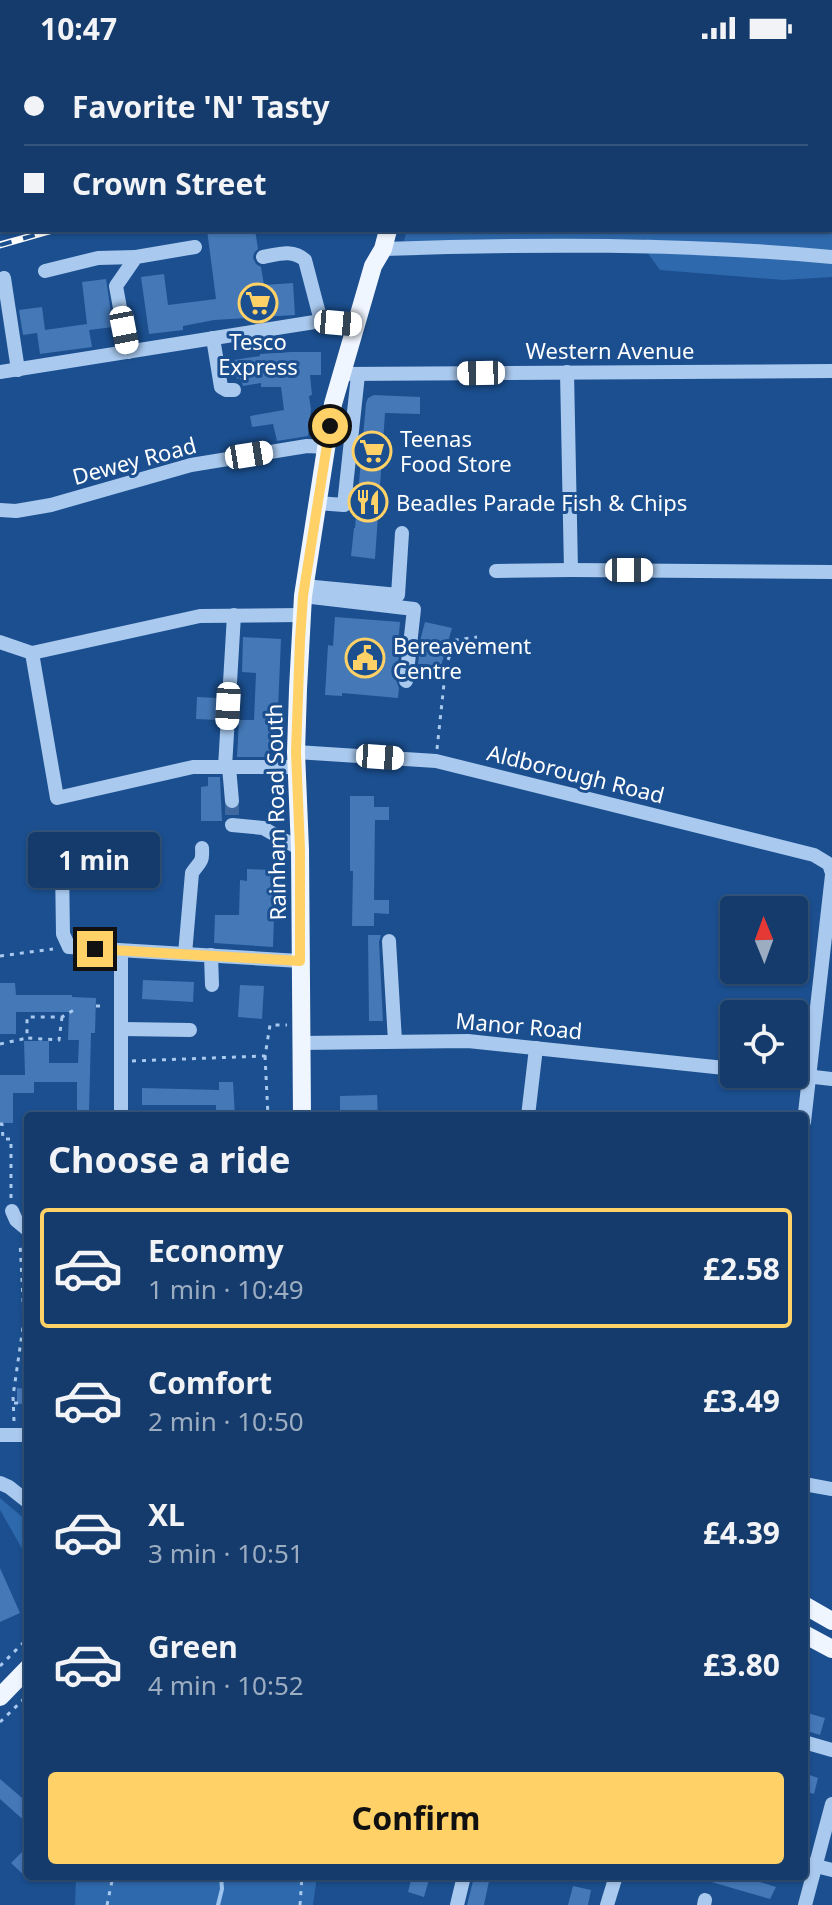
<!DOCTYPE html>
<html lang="en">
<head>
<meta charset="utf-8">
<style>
	:root { --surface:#143b6b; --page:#214673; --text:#f1f3f6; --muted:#9dadc1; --line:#33557e; --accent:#ffd166 }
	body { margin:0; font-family:"Noto Sans",sans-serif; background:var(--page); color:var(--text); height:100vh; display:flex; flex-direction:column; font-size:30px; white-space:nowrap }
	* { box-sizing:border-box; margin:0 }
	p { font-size:26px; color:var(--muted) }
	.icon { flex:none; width:44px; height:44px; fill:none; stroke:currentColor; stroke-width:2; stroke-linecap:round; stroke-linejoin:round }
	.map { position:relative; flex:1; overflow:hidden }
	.sheet { position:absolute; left:24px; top:1056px; width:784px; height:768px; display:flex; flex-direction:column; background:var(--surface); border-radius:8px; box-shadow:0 2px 6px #0004,0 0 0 2px var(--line) }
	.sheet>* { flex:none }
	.top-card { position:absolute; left:0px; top:0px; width:832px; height:176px; box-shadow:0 2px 6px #0004,0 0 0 2px var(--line); display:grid; align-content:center; height:176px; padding:0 24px; background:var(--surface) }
	.needle { width:52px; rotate:359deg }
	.fabs { position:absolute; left:720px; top:840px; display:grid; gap:16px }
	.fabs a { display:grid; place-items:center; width:88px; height:88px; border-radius:8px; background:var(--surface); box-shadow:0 2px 6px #0004,0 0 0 2px var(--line); font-size:40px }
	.end { position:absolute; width:36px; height:36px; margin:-18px; border:10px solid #ffd166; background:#111; box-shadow:0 0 0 4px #111 }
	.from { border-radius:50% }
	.bubble { position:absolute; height:56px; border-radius:8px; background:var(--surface); box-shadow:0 2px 6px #0004,0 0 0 2px var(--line); font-size:26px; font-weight:700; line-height:56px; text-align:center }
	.car { position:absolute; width:24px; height:48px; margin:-24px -12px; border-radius:10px; box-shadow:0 0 6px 2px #0007; background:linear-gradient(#fff 24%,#345 0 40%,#fff 0 76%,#345 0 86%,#fff 0) }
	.top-card b { display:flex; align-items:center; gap:28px; height:76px; font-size:30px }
	.top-card b+b { border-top:2px solid var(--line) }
	.top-card i { width:20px; height:20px; background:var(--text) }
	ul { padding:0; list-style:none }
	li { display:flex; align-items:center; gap:24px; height:120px; margin:0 16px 12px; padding:0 8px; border:4px solid transparent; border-radius:8px }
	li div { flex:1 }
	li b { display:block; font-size:30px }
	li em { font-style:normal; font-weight:700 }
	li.current { border-color:var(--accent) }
	li>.icon { width:72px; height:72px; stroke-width:1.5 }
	h2 { padding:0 24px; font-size:36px; line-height:96px }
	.primary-button { display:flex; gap:16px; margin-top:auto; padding:16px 24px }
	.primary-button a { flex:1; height:92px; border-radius:8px; background:var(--accent); color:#111; font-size:32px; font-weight:700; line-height:92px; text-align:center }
	.status { display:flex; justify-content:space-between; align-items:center; height:56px; padding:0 40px; background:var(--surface); direction:ltr }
	.status svg { height:22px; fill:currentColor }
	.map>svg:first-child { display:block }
</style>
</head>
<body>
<div class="status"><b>10:47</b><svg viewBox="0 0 49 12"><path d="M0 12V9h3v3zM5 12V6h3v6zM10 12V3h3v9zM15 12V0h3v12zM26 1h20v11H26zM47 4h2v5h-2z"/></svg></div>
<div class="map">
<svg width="832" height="1849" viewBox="0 0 832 1849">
	<rect width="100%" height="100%" fill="#1b4f8f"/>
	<g fill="#2e69ad">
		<polygon points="729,0 832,0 832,221 783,224 660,214 644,192 645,183 404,185 407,174 830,174 830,2 722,2"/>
		<polygon points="0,1442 28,1466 28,1503 0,1454"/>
		<polygon points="76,1820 317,1820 313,1849 75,1849"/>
	</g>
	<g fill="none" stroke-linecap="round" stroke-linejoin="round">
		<polyline stroke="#9cc4f0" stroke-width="4" points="218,1849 222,1833 221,1820"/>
	</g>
	<g fill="#4478b7">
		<polygon points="207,174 255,174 258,193 254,197 253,202 256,208 261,211 264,229 293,227 295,259 214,264 183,270 183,274 149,278 141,221 164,218 168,249 216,243"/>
		<polygon points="106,223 113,271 89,274 92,291 40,298 37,277 23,279 19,254 42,251 45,274 87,268 82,226"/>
		<polygon points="291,296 321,296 321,319 310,319 312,339 309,340 311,353 308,380 277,385 273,368 252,371 250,360 284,354 281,331 261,331 261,327 243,330 240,322 237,323 234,304 260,300 260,298"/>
		<polygon points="374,339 420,341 420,358 385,357 375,503 351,500 354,472 355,472 366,347 368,342"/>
		<polygon points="335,561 400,566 398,591 400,591 396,624 399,632 398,642 342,637 342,640 325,639 328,589 333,590"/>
		<polygon points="425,566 452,572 441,610 418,608 421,581"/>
		<polygon points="243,581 281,583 276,701 237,701 239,664 254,664 256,617 242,616"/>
		<polygon points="197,641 219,642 218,664 196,663"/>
		<polygon points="208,721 220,721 222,765 201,765 201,731 208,730"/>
		<polygon points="350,740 374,740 374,751 389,751 389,764 375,764 374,844 389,844 389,858 374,857 374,870 352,870 353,815 350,815"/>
		<polygon points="247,813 271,814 270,826 275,827 273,891 214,887 215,859 239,859 240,824 247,825"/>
		<polygon points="368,879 381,879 379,886 383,965 369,965"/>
		<polygon points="143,924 194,926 193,946 142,943"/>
		<polygon points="0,927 15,927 16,939 72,939 72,941 96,942 95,977 91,977 89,1055 77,1055 77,1026 34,1026 34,1037 13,1037 13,1067 0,1067 0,1019 25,1019 24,985 49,985 49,1007 78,1007 79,984 68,984 69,956 16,956 16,978 0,978"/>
		<polygon points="240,929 264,930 262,963 238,961"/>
		<polygon points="219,1026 233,1026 235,1060 216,1060 216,1049 142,1049 142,1032 219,1034"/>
		<polygon points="377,1039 378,1060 347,1060 347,1054 340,1054 340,1040"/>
		<polygon points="17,1332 28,1333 28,1348 17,1348"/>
		<polygon points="0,1512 20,1557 0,1566"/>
		<polygon points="804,1656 825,1662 820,1679 804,1674"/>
		<polygon points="804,1717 818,1722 814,1738 804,1735"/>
		<polygon points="0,1723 28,1747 28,1768 0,1743"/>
		<polygon points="28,1790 28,1823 11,1807"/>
		<polygon points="412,1820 430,1820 424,1841 408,1836"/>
		<polygon points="701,1820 741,1820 776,1831 770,1843 701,1823"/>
		<polygon points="474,1821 489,1825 484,1849 467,1849"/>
		<polygon points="573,1830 591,1834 588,1849 568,1849"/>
	</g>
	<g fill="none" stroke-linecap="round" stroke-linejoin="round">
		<polyline stroke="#3d69a0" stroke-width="14" stroke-dasharray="14 7" stroke-linecap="butt" points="232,745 232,769"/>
		<g stroke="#a9c9ee" stroke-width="3" stroke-dasharray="4 6" stroke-linecap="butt">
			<polyline points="830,49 832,48"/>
			<polyline points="437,693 446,609 456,584 477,581"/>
			<polyline points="0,900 53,893"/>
			<polyline points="96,950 106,950"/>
			<polyline points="62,961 59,984 27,982 27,961 62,961 77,952"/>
			<polyline points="0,988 27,982"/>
			<polyline points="265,1000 268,1060"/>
			<polyline points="132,1005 265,1000 270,969 287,969"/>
			<polyline points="0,1068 2,1068 3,1083 11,1083 11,1143"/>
			<polyline points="14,1347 28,1347"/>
			<polyline points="14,1365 13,1340 24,1264 20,1186"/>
			<polyline points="0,1610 28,1582"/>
			<polyline points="22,1644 28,1649"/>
			<polyline points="0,1666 28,1639"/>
			<polyline points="107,1849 113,1820"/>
			<polyline points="300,1849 302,1820"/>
		</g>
		<g stroke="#a9c9ee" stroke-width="14">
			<polyline points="65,2 72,0"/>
			<polyline points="0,23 2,22"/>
			<path d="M383 193C533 188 683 187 832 201"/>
			<path d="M263 201C279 198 292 193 305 204L321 265"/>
			<polyline points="45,215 98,202 136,201"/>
			<polyline points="4,222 18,314"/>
			<polyline points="213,282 221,331 226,334 234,334"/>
			<polyline points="128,296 116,230 136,201 195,191"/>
			<polyline points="0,316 321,265 356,268"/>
			<polyline points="567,316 571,514"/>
			<polyline points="341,318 832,315"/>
			<polyline points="317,447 344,449 358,319"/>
			<polyline points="0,454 16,455 51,449 191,409 307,390 327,391"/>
			<polyline points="496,515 571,514 832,516"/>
			<polyline points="304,530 398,539 402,477"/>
			<polyline points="303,540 414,553 406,625"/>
			<polyline points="0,586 32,597"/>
			<polyline points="296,696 436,705 814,799 829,808 832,817"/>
			<polyline points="225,711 234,559"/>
			<polyline points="229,711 232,745"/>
			<polyline points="297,711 193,711 57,742 32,597 200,560 302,559"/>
			<polyline points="232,769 263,772 300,793"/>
			<polyline points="62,810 63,878 69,891 300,905"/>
			<polyline points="389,885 395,985"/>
			<path d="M185 898 192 817C200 805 203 807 202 792"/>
			<polyline points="211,899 212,929"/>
			<polyline points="122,973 190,974"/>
			<polyline points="300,987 468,985 734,1013"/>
			<polyline points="788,1018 832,1023"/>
			<polyline points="121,1060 121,895"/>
			<polyline points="528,1060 536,992"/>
			<polyline points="804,1066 832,819"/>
			<polyline points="12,1155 16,1164 28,1174"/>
			<polyline points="0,1379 28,1379"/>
			<polyline points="0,1427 9,1431 28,1446"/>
			<polyline points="804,1428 832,1433"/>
			<polyline points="804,1686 832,1694"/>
			<polyline points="804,1807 832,1814"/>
			<polyline points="457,1849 464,1820"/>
			<polyline points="607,1849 615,1823"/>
			<polyline points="704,1849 705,1844"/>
			<polyline points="805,1849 832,1748"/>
		</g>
		<g stroke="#f0f6ff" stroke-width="18">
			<polyline points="386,0 387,2"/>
			<polyline points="302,1060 300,793 296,696 298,633 303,540 333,348 373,210 383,193 388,174"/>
			<polyline points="804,1549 832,1565"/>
			<polyline points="804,1578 832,1593"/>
			<polyline points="0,1641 28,1612"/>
		</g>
		<g stroke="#fff" stroke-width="7">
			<g id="rail">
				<polyline points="516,2 524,0"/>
				<polyline points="545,2 553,0"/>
				<polyline points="645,2 652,0"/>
				<polyline points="670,2 676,0"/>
				<polyline points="0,147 2,147"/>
				<polyline points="0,189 53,174"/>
			</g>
		</g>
		<use href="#rail" stroke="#1b4f8f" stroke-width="4" stroke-dasharray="12" stroke-linecap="butt"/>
	</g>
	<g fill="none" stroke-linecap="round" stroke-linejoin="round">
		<polyline stroke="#ffd166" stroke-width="10" points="95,893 300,905 300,793 296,696 300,584 303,540 330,370"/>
	</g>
	<defs>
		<g id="supermarket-ring" transform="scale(2)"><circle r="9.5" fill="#1b4f8f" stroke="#ffd166" stroke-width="1.5"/><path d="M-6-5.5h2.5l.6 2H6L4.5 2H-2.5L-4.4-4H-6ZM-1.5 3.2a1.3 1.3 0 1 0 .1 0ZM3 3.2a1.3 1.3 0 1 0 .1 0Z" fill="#ffd166"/></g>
		<g id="restaurant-ring" transform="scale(2)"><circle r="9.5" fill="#1b4f8f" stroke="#ffd166" stroke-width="1.5"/><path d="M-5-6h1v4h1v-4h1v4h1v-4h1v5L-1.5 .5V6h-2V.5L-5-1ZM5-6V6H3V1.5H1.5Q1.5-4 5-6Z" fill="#ffd166"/></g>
		<g id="civic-ring" transform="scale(2)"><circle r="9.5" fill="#1b4f8f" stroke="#ffd166" stroke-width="1.5"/><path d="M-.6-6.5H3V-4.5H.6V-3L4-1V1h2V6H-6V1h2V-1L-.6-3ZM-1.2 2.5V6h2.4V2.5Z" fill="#ffd166"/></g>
	</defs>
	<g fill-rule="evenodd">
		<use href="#supermarket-ring" x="258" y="247"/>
		<use href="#supermarket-ring" x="372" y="395"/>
		<use href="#restaurant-ring" x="368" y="446"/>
		<use href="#civic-ring" x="365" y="602"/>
	</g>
	<g text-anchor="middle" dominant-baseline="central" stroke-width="6" stroke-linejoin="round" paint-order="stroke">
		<g font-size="22" fill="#fff" stroke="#1b4f8f" text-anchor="start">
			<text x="258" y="285" text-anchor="middle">Tesco<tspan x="258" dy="25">Express</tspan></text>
			<text x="400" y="382">Teenas<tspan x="400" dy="25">Food Store</tspan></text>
			<text x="396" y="446">Beadles Parade Fish &amp; Chips</text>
			<text x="393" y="589">Bereavement<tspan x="393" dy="25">Centre</tspan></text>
		</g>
		<g font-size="22" fill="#fff" stroke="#1b4f8f">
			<text x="610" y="294">Western Avenue</text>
			<text transform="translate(134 404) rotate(-15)">Dewey Road</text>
			<text transform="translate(576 717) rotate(14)">Aldborough Road</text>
			<text transform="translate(275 756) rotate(-91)">Rainham Road South</text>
			<text transform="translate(519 969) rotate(5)">Manor Road</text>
		</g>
	</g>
</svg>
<div class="fabs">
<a><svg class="needle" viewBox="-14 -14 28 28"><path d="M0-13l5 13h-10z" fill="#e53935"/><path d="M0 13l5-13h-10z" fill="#9dadc1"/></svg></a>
<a><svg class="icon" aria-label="locate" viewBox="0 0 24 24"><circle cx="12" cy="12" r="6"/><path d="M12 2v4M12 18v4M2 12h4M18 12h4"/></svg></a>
</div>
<i class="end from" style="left:330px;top:370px"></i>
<i class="end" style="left:95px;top:893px"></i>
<div class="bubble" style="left:28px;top:776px;width:132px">1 min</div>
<i class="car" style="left:338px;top:267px;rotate:95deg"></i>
<i class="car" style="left:124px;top:274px;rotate:169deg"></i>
<i class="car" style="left:481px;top:317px;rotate:269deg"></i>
<i class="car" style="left:249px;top:399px;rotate:81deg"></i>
<i class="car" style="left:629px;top:514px;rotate:90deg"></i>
<i class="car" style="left:228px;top:650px;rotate:183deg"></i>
<i class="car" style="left:380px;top:701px;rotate:94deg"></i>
<div class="top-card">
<b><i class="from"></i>Favorite 'N' Tasty</b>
<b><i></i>Crown Street</b>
</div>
<section class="sheet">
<h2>Choose a ride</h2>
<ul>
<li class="current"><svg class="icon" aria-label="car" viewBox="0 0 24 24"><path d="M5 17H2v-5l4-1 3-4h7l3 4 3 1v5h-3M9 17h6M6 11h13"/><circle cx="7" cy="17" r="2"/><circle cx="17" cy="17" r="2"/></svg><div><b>Economy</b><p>1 min · 10:49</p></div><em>£2.58</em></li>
<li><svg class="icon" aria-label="car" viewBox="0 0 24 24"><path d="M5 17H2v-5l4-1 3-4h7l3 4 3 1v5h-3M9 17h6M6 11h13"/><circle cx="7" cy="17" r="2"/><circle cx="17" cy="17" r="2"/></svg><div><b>Comfort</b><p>2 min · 10:50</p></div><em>£3.49</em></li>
<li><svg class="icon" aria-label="car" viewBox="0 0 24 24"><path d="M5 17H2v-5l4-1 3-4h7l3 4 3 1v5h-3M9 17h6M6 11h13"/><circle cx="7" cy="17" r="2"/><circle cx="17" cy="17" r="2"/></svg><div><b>XL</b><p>3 min · 10:51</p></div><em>£4.39</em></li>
<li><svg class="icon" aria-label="car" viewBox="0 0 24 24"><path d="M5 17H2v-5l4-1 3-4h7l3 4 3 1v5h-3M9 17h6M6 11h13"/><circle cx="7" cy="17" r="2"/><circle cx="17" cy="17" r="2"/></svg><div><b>Green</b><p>4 min · 10:52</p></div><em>£3.80</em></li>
</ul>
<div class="primary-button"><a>Confirm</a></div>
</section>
</div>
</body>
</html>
